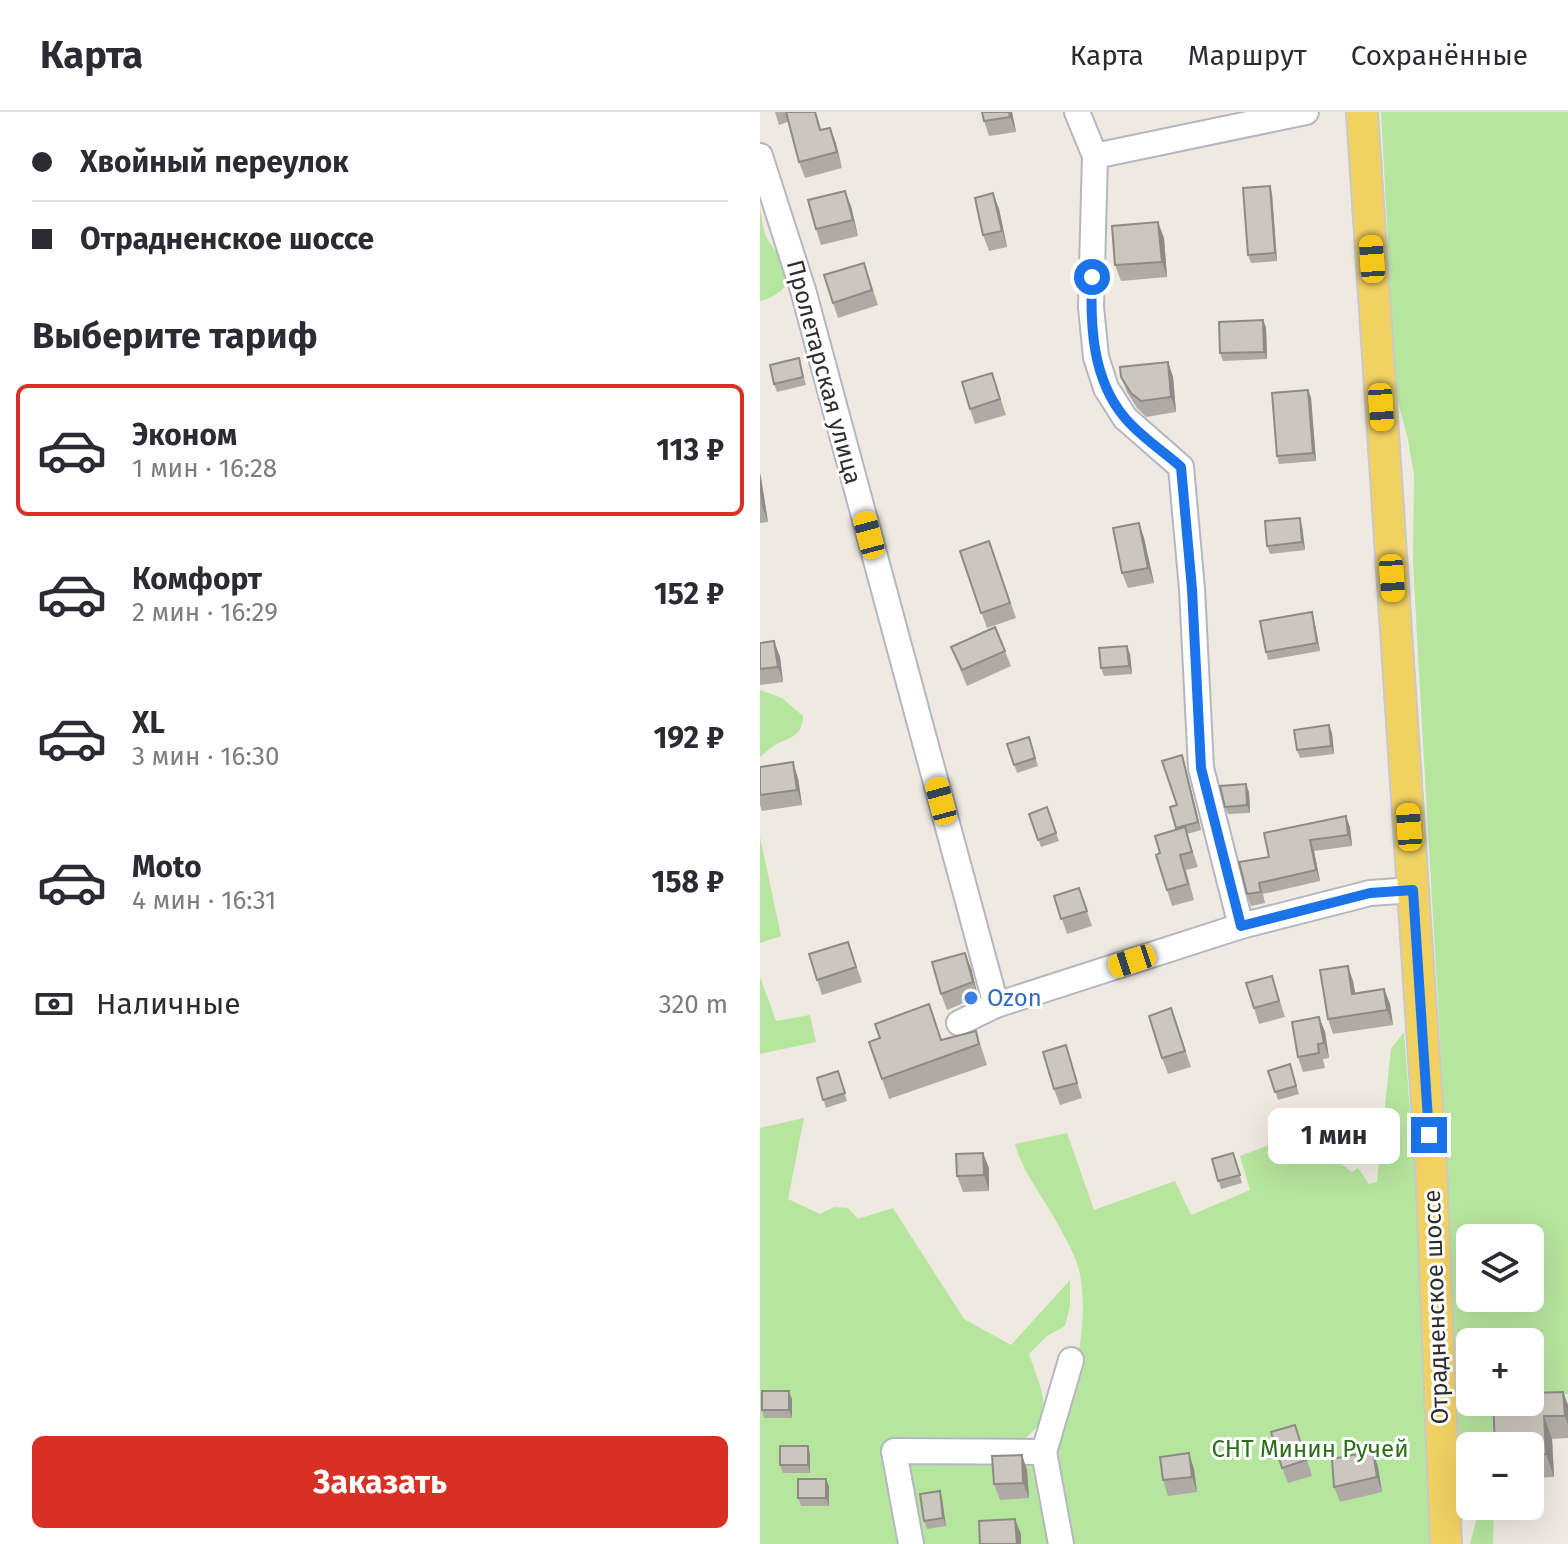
<!DOCTYPE html>
<html lang="ru">
<head>
<meta charset="utf-8">
<style>
	:root { --surface:#fff; --page:#f2f2f3; --text:#2b2b33; --muted:#7c7c81; --line:#e1e1e2; --accent:#d93025 }
	body { margin:0; font-family:"Fira Sans",sans-serif; background:var(--page); color:var(--text); height:100vh; display:flex; flex-direction:column; font-size:30px; white-space:nowrap }
	* { box-sizing:border-box; margin:0 }
	p { font-size:26px; color:var(--muted) }
	.icon { flex:none; width:44px; height:44px; fill:none; stroke:currentColor; stroke-width:2; stroke-linecap:round; stroke-linejoin:round }
	.map { position:relative; flex:1; overflow:hidden }
	.sheet { display:flex; flex-direction:column; background:var(--surface); width:760px }
	.sheet>* { flex:none }
	.banner { display:grid; align-content:center; height:176px; padding:0 32px; background:var(--surface) }
	.fabs { position:absolute; left:696px; top:1112px; display:grid; gap:16px }
	.fabs a { display:grid; place-items:center; width:88px; height:88px; border-radius:12px; background:var(--surface); box-shadow:0 8px 32px #0002; font-size:40px }
	.end { position:absolute; width:36px; height:36px; margin:-18px; border:10px solid #1a73e8; background:#fff; box-shadow:0 0 0 4px #fff }
	.from { border-radius:50% }
	.bubble { position:absolute; height:56px; border-radius:12px; background:var(--surface); box-shadow:0 8px 32px #0002; font-size:26px; font-weight:700; line-height:56px; text-align:center }
	.car { position:absolute; width:24px; height:48px; margin:-24px -12px; border-radius:10px; box-shadow:0 0 6px 2px #0007; background:linear-gradient(#f5c518 24%,#345 0 40%,#f5c518 0 76%,#345 0 86%,#f5c518 0) }
	.banner b { display:flex; align-items:center; gap:28px; height:76px; font-size:30px }
	.banner b+b { border-top:2px solid var(--line) }
	.banner i { width:20px; height:20px; background:var(--text) }
	ul { padding:0; list-style:none }
	li { display:flex; align-items:center; gap:24px; height:132px; margin:0 16px 12px; padding:0 16px; border:4px solid transparent; border-radius:12px }
	li div { flex:1 }
	li b { display:block; font-size:30px }
	li em { font-style:normal; font-weight:700 }
	li.active { border-color:var(--accent) }
	li>.icon { width:72px; height:72px; stroke-width:1.5 }
	h2 { padding:0 32px; font-size:36px; line-height:96px }
	.pay { display:flex; align-items:center; gap:20px; height:88px; padding:0 32px; font-size:30px }
	.pay p { margin-inline-start:auto }
	.action { display:flex; gap:16px; margin-top:auto; padding:16px 32px }
	.action a { flex:1; height:92px; border-radius:12px; background:var(--accent); color:#fff; font-size:32px; font-weight:700; line-height:92px; text-align:center }
	header { display:flex; align-items:center; gap:48px; box-sizing:border-box; height:112px; padding:0 40px; background:var(--surface); border-bottom:2px solid var(--line) }
	header strong { font-size:38px }
	nav { display:flex; gap:44px; margin-inline-start:auto; font-size:28px }
	main { display:flex; flex:1; min-height:0 }
	.map>svg:first-child { display:block }
</style>
</head>
<body>
<header>
<strong>Карта</strong>
<nav><a>Карта</a><a>Маршрут</a><a>Сохранённые</a></nav>
</header>
<main>
<section class="sheet">
<div class="banner">
<b><i class="from"></i>Хвойный переулок</b>
<b><i></i>Отрадненское шоссе</b>
</div>
<h2>Выберите тариф</h2>
<ul>
<li class="active"><svg class="icon" aria-label="car" viewBox="0 0 24 24"><path d="M5 17H2v-5l4-1 3-4h7l3 4 3 1v5h-3M9 17h6M6 11h13"/><circle cx="7" cy="17" r="2"/><circle cx="17" cy="17" r="2"/></svg><div><b>Эконом</b><p>1 мин · 16:28</p></div><em>113 ₽</em></li>
<li><svg class="icon" aria-label="car" viewBox="0 0 24 24"><path d="M5 17H2v-5l4-1 3-4h7l3 4 3 1v5h-3M9 17h6M6 11h13"/><circle cx="7" cy="17" r="2"/><circle cx="17" cy="17" r="2"/></svg><div><b>Комфорт</b><p>2 мин · 16:29</p></div><em>152 ₽</em></li>
<li><svg class="icon" aria-label="car" viewBox="0 0 24 24"><path d="M5 17H2v-5l4-1 3-4h7l3 4 3 1v5h-3M9 17h6M6 11h13"/><circle cx="7" cy="17" r="2"/><circle cx="17" cy="17" r="2"/></svg><div><b>XL</b><p>3 мин · 16:30</p></div><em>192 ₽</em></li>
<li><svg class="icon" aria-label="car" viewBox="0 0 24 24"><path d="M5 17H2v-5l4-1 3-4h7l3 4 3 1v5h-3M9 17h6M6 11h13"/><circle cx="7" cy="17" r="2"/><circle cx="17" cy="17" r="2"/></svg><div><b>Moto</b><p>4 мин · 16:31</p></div><em>158 ₽</em></li>
</ul>
<div class="pay"><svg class="icon" aria-label="cash" viewBox="0 0 24 24"><path d="M3 7h18v10H3z"/><circle cx="12" cy="12" r="2"/></svg>Наличные<p>320 m</p></div>
<div class="action"><a>Заказать</a></div>
</section>
<div class="map">
<svg width="808" height="1432" viewBox="0 0 808 1432">
	<rect width="100%" height="100%" fill="#efe9e1"/>
	<g fill="#b6e59e" fill-rule="evenodd">
		<path d="M621 0H808V1282H770V1230H710V1290H732L733 1334H710V1366L700 1362C690 1058 669 754 653 450L654 362 647 323 636 283ZM710 1126H770V1186H710Z"/>
		<path d="M0 97C2 105 2 114 5 122 10 135 20 142 27 154 37 171 15 186 0 189Z"/>
		<path d="M0 578 22 586 43 604C42 624 33 624 17 632 11 635 5 641 0 645Z"/>
		<polygon points="0,725 21,824 0,831"/>
		<polygon points="0,865 16,909 50,903 56,930 0,942"/>
		<path d="M644 920 671 1275 675 1432H0V1016L44 1006 28 1087 60 1102 74 1095 88 1096 98 1107 133 1096 204 1207 251 1233 310 1168V1194L305 1214 287 1224 269 1242C280 1275 298 1305 262 1328L296 1332C310 1280 329 1223 321 1169 319 1150 310 1135 301 1118 287 1090 263 1062 255 1032L307 1021 334 1098 415 1069 431 1103 490 1078 480 1044 554 1016 572 1045 592 1060 598 1056 609 1072 617 1070 631 937Z"/>
		<polygon points="720,1394 734,1394 733,1432 710,1432"/>
	</g>
	<g fill="none" stroke-linecap="round" stroke-linejoin="round">
		<g stroke="#b4b7c1" stroke-width="28">
			<g id="minor">
				<polyline points="317,0 335,44 331,195 336,245 346,276 365,306 421,355 432,477 441,656 481,814"/>
				<polyline points="0,44 43,178 236,893"/>
				<polyline points="335,44 546,0"/>
				<polyline points="199,911 236,893 481,814 610,781 653,778"/>
				<polyline points="284,1340 301,1432"/>
				<polyline points="151,1432 134,1339 284,1340 311,1248"/>
			</g>
		</g>
		<g stroke="#c9c9c9" stroke-width="34">
			<polyline id="major" points="602,0 671,1053 686,1432"/>
		</g>
		<use href="#minor" stroke="#fff" stroke-width="24"/>
		<use href="#major" stroke="#f2d163" stroke-width="30"/>
	</g>
	<g fill="#afaba4">
		<polygon points="15,0 56,0 61,18 70,16 82,56 45,66 39,50 28,10 19,13"/>
		<polygon points="252,0 256,20 229,24 224,9"/>
		<polygon points="233,81 239,97 247,135 229,139 223,123"/>
		<polygon points="512,82 517,149 491,151 488,143"/>
		<polygon points="91,94 98,124 61,133 56,117"/>
		<polygon points="404,126 407,165 361,169 355,153"/>
		<polygon points="104,151 118,193 78,206 73,191"/>
		<polygon points="503,208 506,216 507,247 463,249 460,241"/>
		<polygon points="408,250 413,265 416,300 386,305 377,296 367,280 361,265"/>
		<polygon points="41,254 46,273 17,280 14,272"/>
		<polygon points="232,261 246,303 215,312 210,297"/>
		<polygon points="548,278 551,286 556,349 519,352 517,344"/>
		<polygon points="0,362 8,410 0,411"/>
		<polygon points="379,411 384,426 394,471 368,476 362,461"/>
		<polygon points="542,414 545,438 510,442 507,434"/>
		<polygon points="229,429 256,506 227,516 200,439"/>
		<polygon points="552,500 554,508 560,539 508,548 506,540"/>
		<polygon points="14,529 20,545 23,570 0,573 0,531"/>
		<polygon points="191,535 245,539 251,554 207,574"/>
		<polygon points="370,542 372,562 344,564 341,556"/>
		<polygon points="572,621 574,642 540,646 537,638"/>
		<polygon points="269,625 278,654 257,661 247,632"/>
		<polygon points="424,650 441,718 427,722 438,755 426,758 434,788 412,794 407,778 400,741 416,718 410,695 417,693"/>
		<polygon points="0,655 38,666 42,693 2,699 0,693"/>
		<polygon points="489,680 490,701 468,702 465,695"/>
		<polygon points="287,695 299,729 281,735 269,702"/>
		<polygon points="590,715 592,734 554,739 560,769 503,782 505,791 491,794 487,782 509,745 504,721"/>
		<polygon points="319,776 332,814 307,822 294,784"/>
		<polygon points="88,830 102,870 62,883 49,842"/>
		<polygon points="211,856 218,885 187,898 181,882"/>
		<polygon points="512,864 525,905 499,912 494,896"/>
		<polygon points="593,869 595,881 624,877 630,892 633,913 573,922 568,907"/>
		<polygon points="411,896 431,955 408,962 402,946"/>
		<polygon points="559,905 565,920 569,946 563,947 565,956 543,960 538,945"/>
		<polygon points="216,919 227,953 129,987 109,930 181,928"/>
		<polygon points="306,933 322,986 300,993 294,977"/>
		<polygon points="530,952 539,982 518,988 508,959"/>
		<polygon points="78,959 87,989 66,996 57,966"/>
		<polygon points="473,1041 482,1071 461,1077 452,1047"/>
		<polygon points="229,1056 229,1079 203,1080 197,1064"/>
		<polygon points="803,1280 808,1293 808,1326 792,1327 794,1365 770,1366 770,1334 735,1334"/>
		<polygon points="32,1287 32,1306 4,1306 2,1298"/>
		<polygon points="541,1328 552,1364 528,1371 522,1356"/>
		<polygon points="613,1339 618,1355 622,1380 580,1390 574,1375"/>
		<polygon points="50,1342 50,1361 23,1361 20,1353"/>
		<polygon points="262,1343 267,1358 269,1386 240,1388 234,1372"/>
		<polygon points="434,1357 437,1380 408,1384 403,1368"/>
		<polygon points="69,1374 69,1394 41,1394 38,1386"/>
		<polygon points="180,1379 182,1387 186,1414 167,1417 164,1409"/>
	</g>
	<g fill="#8e8b86">
		<polygon points="249,0 252,0 256,20 250,5"/>
		<polygon points="70,16 76,31 82,56 77,40"/>
		<polygon points="510,74 512,82 517,149 515,141"/>
		<polygon points="85,79 91,94 98,124 93,108"/>
		<polygon points="233,81 239,97 247,135 242,119"/>
		<polygon points="398,110 404,126 407,165 402,150"/>
		<polygon points="503,208 506,216 507,247 504,240"/>
		<polygon points="408,250 413,265 416,300 411,285"/>
		<polygon points="548,278 551,286 556,349 553,341"/>
		<polygon points="0,362 1,365 8,410 2,394 0,379"/>
		<polygon points="540,406 542,414 545,438 542,430"/>
		<polygon points="379,411 384,426 394,471 388,456"/>
		<polygon points="552,500 554,508 560,539 557,531"/>
		<polygon points="14,529 20,545 23,570 18,555"/>
		<polygon points="367,534 370,542 372,562 369,554"/>
		<polygon points="569,613 572,621 574,642 571,634"/>
		<polygon points="422,643 424,650 441,718 438,710"/>
		<polygon points="33,650 38,666 42,693 37,678"/>
		<polygon points="486,672 489,680 490,701 487,693"/>
		<polygon points="586,704 590,715 592,734 588,723"/>
		<polygon points="550,728 554,739 560,769 556,758"/>
		<polygon points="205,841 211,856 218,885 213,870"/>
		<polygon points="588,854 593,869 598,897 592,882"/>
		<polygon points="624,877 630,892 633,913 627,898"/>
		<polygon points="559,905 565,920 569,946 564,931"/>
		<polygon points="223,1041 229,1056 229,1079 224,1063"/>
		<polygon points="29,1279 32,1287 32,1306 29,1298"/>
		<polygon points="803,1280 808,1293 808,1313 805,1304"/>
		<polygon points="784,1304 792,1327 794,1365 786,1342"/>
		<polygon points="48,1334 50,1342 50,1361 48,1353"/>
		<polygon points="613,1339 618,1355 622,1380 617,1365"/>
		<polygon points="429,1341 434,1357 437,1380 432,1365"/>
		<polygon points="262,1343 267,1358 269,1386 263,1371"/>
		<polygon points="66,1367 69,1374 69,1394 66,1386"/>
		<polygon points="180,1379 182,1387 186,1414 183,1406"/>
		<polygon points="255,1407 261,1422 261,1432 257,1432"/>
	</g>
	<g fill="#cbc7bf" stroke="#8e8b86" stroke-width="2">
		<polygon points="26,0 55,0 60,18 70,16 77,40 39,50"/>
		<polygon points="222,0 249,0 250,5 224,9"/>
		<polygon points="510,74 515,141 488,143 483,76"/>
		<polygon points="85,79 93,108 56,117 48,88"/>
		<polygon points="233,81 242,119 223,123 215,86"/>
		<polygon points="398,110 402,150 355,153 352,114"/>
		<polygon points="104,151 112,178 73,191 64,163"/>
		<polygon points="503,208 504,240 460,241 459,210"/>
		<polygon points="39,246 43,265 14,272 10,253"/>
		<polygon points="408,250 411,285 381,289 371,281 361,265 360,255"/>
		<polygon points="232,261 240,287 210,297 202,270"/>
		<polygon points="548,278 553,341 517,344 512,281"/>
		<polygon points="540,406 542,430 507,434 505,409"/>
		<polygon points="379,411 388,456 362,461 353,416"/>
		<polygon points="229,429 250,491 221,501 200,439"/>
		<polygon points="552,500 557,531 506,540 500,509"/>
		<polygon points="235,515 245,539 202,558 191,535"/>
		<polygon points="14,529 18,555 0,557 0,531"/>
		<polygon points="367,534 369,554 341,556 339,536"/>
		<polygon points="569,613 571,634 537,638 534,618"/>
		<polygon points="269,625 275,646 254,653 247,632"/>
		<polygon points="422,643 438,710 416,716 410,695 417,693 402,649"/>
		<polygon points="33,650 37,678 0,683 0,655"/>
		<polygon points="486,672 487,693 465,695 460,674"/>
		<polygon points="287,695 296,721 278,728 269,702"/>
		<polygon points="586,704 588,723 550,728 556,758 499,771 501,780 487,782 479,750 509,745 504,721"/>
		<polygon points="425,715 432,740 420,743 428,772 407,778 396,743 400,741 395,724"/>
		<polygon points="319,776 327,799 301,807 294,784"/>
		<polygon points="88,830 96,855 57,868 49,842"/>
		<polygon points="205,841 213,870 181,882 172,850"/>
		<polygon points="588,854 592,882 624,877 627,898 568,907 560,858"/>
		<polygon points="512,864 519,889 494,896 486,871"/>
		<polygon points="169,892 181,928 216,919 219,932 122,967 109,930 120,926 115,912"/>
		<polygon points="411,896 425,939 402,946 389,904"/>
		<polygon points="559,905 564,931 558,932 559,941 538,945 532,910"/>
		<polygon points="306,933 317,971 294,977 283,940"/>
		<polygon points="530,952 536,974 515,980 508,959"/>
		<polygon points="78,959 85,981 63,988 57,966"/>
		<polygon points="223,1041 224,1063 197,1064 196,1042"/>
		<polygon points="473,1041 480,1063 458,1069 452,1047"/>
		<rect x="2" y="1279" width="27" height="19"/>
		<polygon points="803,1280 805,1304 784,1304 786,1342 770,1343 770,1334 735,1334 733,1290 770,1290 770,1281"/>
		<polygon points="535,1313 546,1348 522,1356 511,1320"/>
		<rect x="20" y="1334" width="28" height="19"/>
		<polygon points="613,1339 617,1365 574,1375 572,1347"/>
		<polygon points="429,1341 432,1365 403,1368 400,1345"/>
		<polygon points="262,1343 263,1371 234,1372 232,1344"/>
		<rect x="38" y="1367" width="28" height="19"/>
		<polygon points="180,1379 183,1406 164,1409 160,1382"/>
		<polygon points="255,1407 257,1432 220,1432 219,1409"/>
	</g>
	<g fill="none" stroke-linecap="round" stroke-linejoin="round">
		<path stroke="#1a73e8" stroke-width="10" d="M332 165C330 213 332 267 365 306 380 324 403 339 421 355L432 477 441 656 481 814 610 781 653 778 669 1023"/>
	</g>
	<circle fill="#3f7fe0" stroke="#fff" stroke-width="3" cx="211" cy="886" r="8"/>
	<g text-anchor="middle" dominant-baseline="central" stroke-width="6" stroke-linejoin="round" paint-order="stroke">
		<g font-size="24" fill="#2e2e2e" stroke="#fff">
			<text transform="translate(64 260) rotate(75)">Пролетарская улица</text>
			<text transform="translate(676 1195) rotate(-92)">Отрадненское шоссе</text>
		</g>
		<g font-size="24" fill="#366cbe" stroke="#fff" text-anchor="start">
			<text x="227" y="886">Ozon</text>
		</g>
		<g font-size="24" fill="#2c6e1b" stroke="#fff">
			<text x="550" y="1337">СНТ Минин Ручей</text>
		</g>
	</g>
</svg>
<div class="fabs">
<a><svg class="icon" aria-label="layers" viewBox="0 0 24 24"><path d="M12 4l9 5-9 5-9-5zM3 14l9 5 9-5"/></svg></a>
<a>+</a>
<a>−</a>
</div>
<i class="end from" style="left:332px;top:165px"></i>
<i class="end" style="left:669px;top:1023px"></i>
<div class="bubble" style="left:508px;top:996px;width:132px">1 мин</div>
<i class="car" style="left:612px;top:147px;rotate:356deg"></i>
<i class="car" style="left:621px;top:295px;rotate:176deg"></i>
<i class="car" style="left:109px;top:423px;rotate:345deg"></i>
<i class="car" style="left:632px;top:466px;rotate:176deg"></i>
<i class="car" style="left:181px;top:689px;rotate:345deg"></i>
<i class="car" style="left:649px;top:715px;rotate:356deg"></i>
<i class="car" style="left:372px;top:849px;rotate:252deg"></i>
</div>
</main>
</body>
</html>
